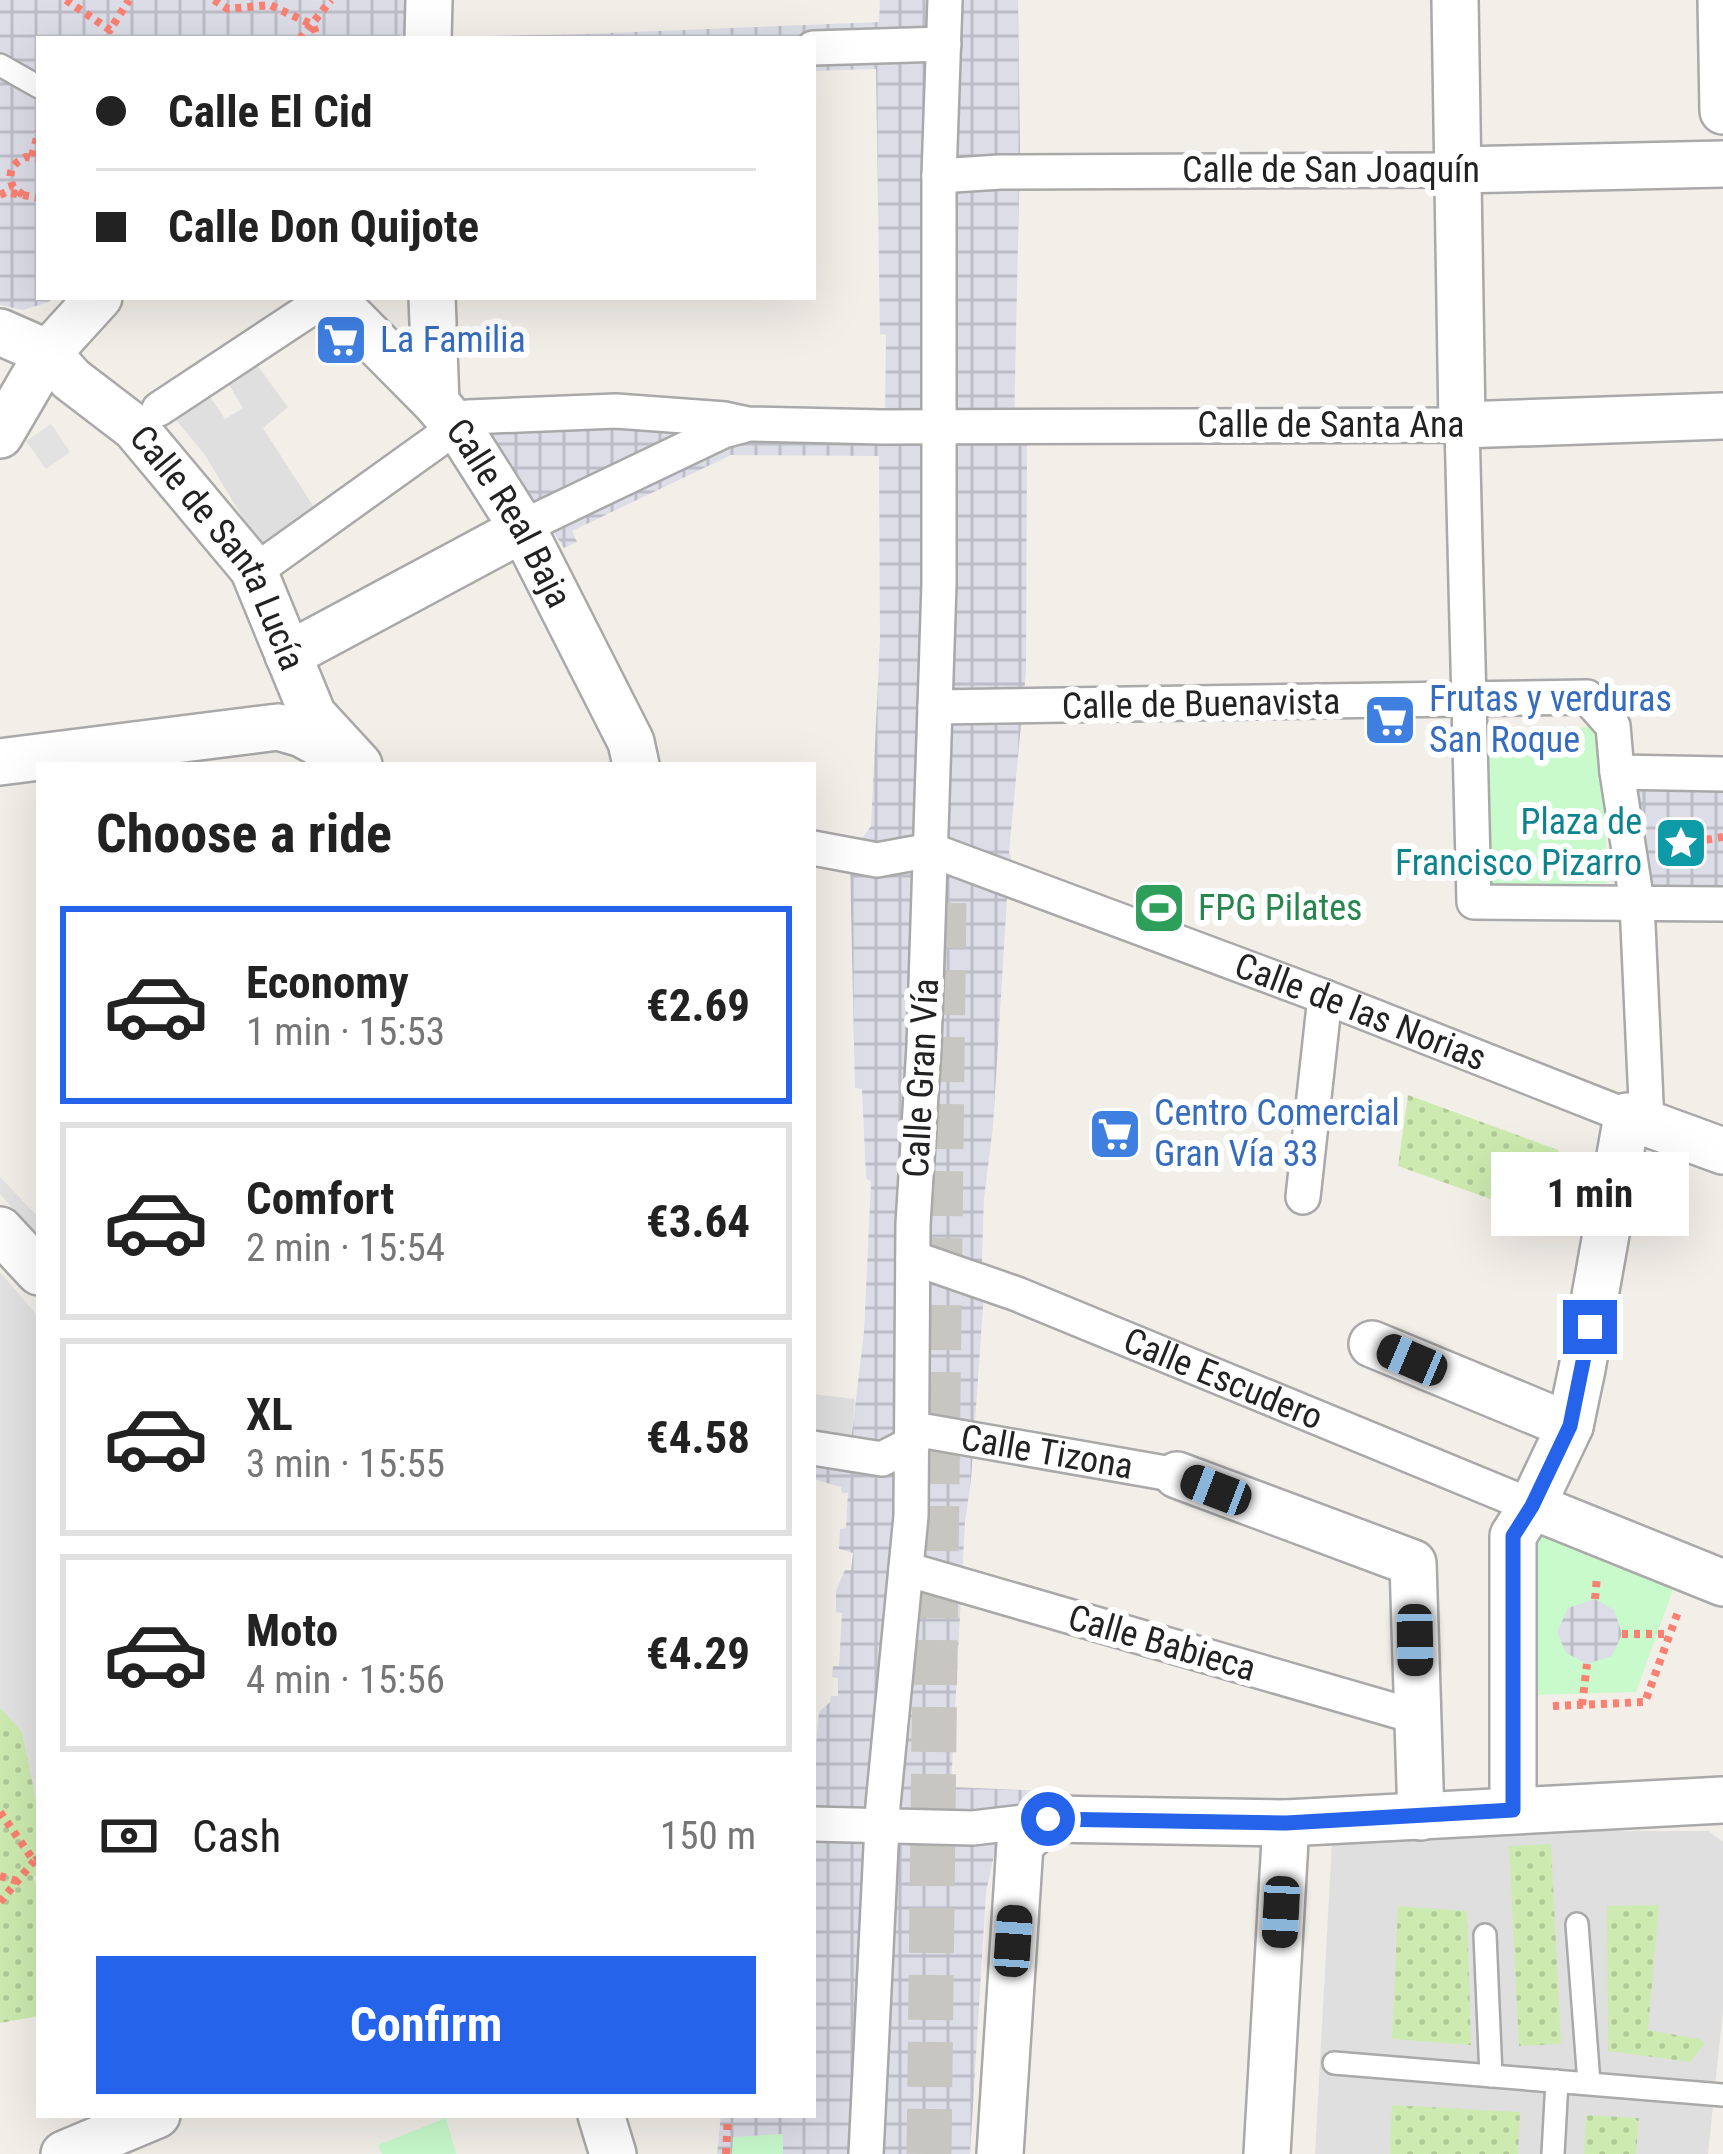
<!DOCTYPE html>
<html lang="en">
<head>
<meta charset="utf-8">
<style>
	:root { --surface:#fff; --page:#f2f2f2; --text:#222; --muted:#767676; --line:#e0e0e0; --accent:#2563eb }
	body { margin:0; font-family:"Roboto Condensed",sans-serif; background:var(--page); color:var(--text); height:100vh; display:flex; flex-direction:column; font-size:45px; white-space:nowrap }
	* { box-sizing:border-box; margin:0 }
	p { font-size:39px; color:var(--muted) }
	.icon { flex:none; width:66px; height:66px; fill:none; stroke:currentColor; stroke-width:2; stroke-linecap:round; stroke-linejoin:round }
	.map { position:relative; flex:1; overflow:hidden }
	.sheet { position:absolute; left:36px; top:762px; width:780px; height:1356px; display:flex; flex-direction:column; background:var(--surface); border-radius:0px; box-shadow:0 12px 48px #0002 }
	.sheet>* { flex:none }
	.banner { position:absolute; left:36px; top:36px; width:780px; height:264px; border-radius:0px; box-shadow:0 12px 48px #0002; display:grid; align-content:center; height:264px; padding:0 60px; background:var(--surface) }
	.end { position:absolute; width:54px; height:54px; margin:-27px; border:15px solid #2563eb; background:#fff; box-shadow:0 0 0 6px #fff }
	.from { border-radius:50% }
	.bubble { position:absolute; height:84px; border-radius:0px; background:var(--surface); box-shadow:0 12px 48px #0002; font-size:39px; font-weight:700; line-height:84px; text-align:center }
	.car { position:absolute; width:36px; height:72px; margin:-36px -18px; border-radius:15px; box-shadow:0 0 9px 3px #0007; background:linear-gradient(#222 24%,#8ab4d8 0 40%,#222 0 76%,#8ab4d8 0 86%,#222 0) }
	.banner b { display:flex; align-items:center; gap:42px; height:114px; font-size:45px }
	.banner b+b { border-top:3px solid var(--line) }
	.banner i { width:30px; height:30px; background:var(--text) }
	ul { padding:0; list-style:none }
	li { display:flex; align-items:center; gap:36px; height:198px; margin:0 24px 18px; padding:0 36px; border:6px solid var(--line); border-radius:0px }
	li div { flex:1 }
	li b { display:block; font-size:45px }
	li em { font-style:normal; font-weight:700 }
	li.selected { border-color:var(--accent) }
	li>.icon { width:108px; height:108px; stroke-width:1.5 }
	h2 { padding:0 60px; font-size:54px; line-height:144px }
	.pay { display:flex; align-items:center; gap:30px; height:132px; padding:0 60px; font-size:45px }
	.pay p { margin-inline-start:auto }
	.action { display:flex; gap:24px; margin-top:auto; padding:24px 60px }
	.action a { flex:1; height:138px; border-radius:0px; background:var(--accent); color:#fff; font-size:48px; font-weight:700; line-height:138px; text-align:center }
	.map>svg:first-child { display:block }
</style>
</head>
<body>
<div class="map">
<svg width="1723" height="2154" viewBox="0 0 1723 2154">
	<defs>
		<pattern id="grass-dots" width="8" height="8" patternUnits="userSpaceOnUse" patternTransform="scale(3)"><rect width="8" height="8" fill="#cdebb0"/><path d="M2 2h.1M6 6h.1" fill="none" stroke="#b0c997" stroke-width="1.8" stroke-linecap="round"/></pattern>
		<pattern id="plaza-grid" width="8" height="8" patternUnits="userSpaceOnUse" patternTransform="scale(3)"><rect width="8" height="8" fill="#dddde8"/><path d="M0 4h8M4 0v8" fill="none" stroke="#bdbdc7"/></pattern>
	</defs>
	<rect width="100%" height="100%" fill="#f2efe9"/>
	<g fill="#e0dfdf">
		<polygon points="254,361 288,407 263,428 317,512 261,548 205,455 172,415 207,392 225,419 243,408 226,380"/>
		<polygon points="813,1394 855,1399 851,1442 813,1433"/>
		<polygon points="1593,1831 1709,1831 1723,1842 1723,2010 1708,2154 1315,2154 1332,1842"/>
	</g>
	<g fill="url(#grass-dots)">
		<polygon points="1408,1095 1558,1150 1580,1187 1571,1228 1398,1166"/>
		<polygon points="0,1708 22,1731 39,1813 39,1872 34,1878 39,1890 39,2016 0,2023"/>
		<polygon points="1551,1844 1561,2044 1519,2046 1509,1846"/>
		<polygon points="1659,1905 1648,2030 1699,2039 1705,2043 1690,2062 1608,2051 1607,1906"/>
		<polygon points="1398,1906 1467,1911 1471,2045 1392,2039"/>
		<polygon points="1392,2105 1520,2112 1518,2154 1390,2154"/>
		<polygon points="1586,2115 1639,2118 1636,2154 1584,2154"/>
	</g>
	<g fill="#c8facc">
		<polygon points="1602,727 1607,883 1490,886 1486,730"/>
		<polygon points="1536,1533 1558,1535 1675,1584 1636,1692 1532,1695 1526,1549"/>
		<polygon points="446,2118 456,2154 382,2154 378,2145"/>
		<polygon points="784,2134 783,2154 732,2154 732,2137"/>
	</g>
	<g fill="#e2e2e2">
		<polygon points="51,424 70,452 46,469 26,441"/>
		<polygon points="0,1177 39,1218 39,1237 0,1194"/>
		<polygon points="0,1272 39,1318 39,1813 22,1731 0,1708"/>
	</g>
	<g fill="url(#plaza-grid)">
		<polygon points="0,0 420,0 412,33 384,39 39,39 39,297 54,297 49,302 23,310 0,305"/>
		<polygon points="880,0 1018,0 1020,150 1014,426 1027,443 1026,672 1009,852 1020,889 1007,898 993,1126 984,1199 982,1256 983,1306 971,1480 965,1522 951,1787 1046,1791 1014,1823 996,1847 986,1892 970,2154 783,2154 783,2134 733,2137 732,2154 717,2154 721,2115 813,2115 813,1777 819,1712 830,1702 831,1696 838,1696 838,1678 832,1677 833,1666 839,1666 842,1613 836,1612 836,1591 845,1570 851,1570 853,1553 839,1549 840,1529 846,1528 848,1493 842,1493 841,1487 813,1479 813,1433 851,1441 864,1332 871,1182 866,1178 862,1089 855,1088 850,865 855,848 871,826 880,640 879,456 731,455 572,531 577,542 564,548 475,411 885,414 886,335 880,334 876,69 813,71 813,39 441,37 584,34 879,22"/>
		<polygon points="1639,789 1723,789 1723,898 1640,896"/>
		<polygon points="1595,1599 1614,1610 1622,1634 1612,1656 1587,1664 1566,1653 1557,1632 1568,1608"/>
	</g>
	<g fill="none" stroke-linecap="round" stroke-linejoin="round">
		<polyline stroke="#c8c6c1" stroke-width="45" stroke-dasharray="45 22" stroke-linecap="butt" points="929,2154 944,897"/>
		<g stroke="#a9a9a9" stroke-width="26">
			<g id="service">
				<polyline points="0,65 39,87"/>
				<polyline points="1577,1924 1589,2083"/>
				<polyline points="1485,1935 1491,2076"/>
				<polyline points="1334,2063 1723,2095"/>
				<polyline points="1553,2154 1557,2081"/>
			</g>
		</g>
		<g stroke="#a9a9a9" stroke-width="38">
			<g id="pedestrian">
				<polyline points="813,48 944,44"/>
				<polyline points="939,176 1000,172 1457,170"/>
				<polyline points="159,409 321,302"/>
				<polyline points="468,417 616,411 725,419 748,424 883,427 1462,425 1474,902 1723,904"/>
				<polyline points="537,520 723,431 742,426"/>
				<polyline points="265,564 438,440"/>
				<polyline points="935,707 1587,697 1613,726 1617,772 1637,903 1647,1124"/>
				<polyline points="1617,772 1723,774"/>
				<path id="s1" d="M813 848 877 860 931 850 1325 997 1627 1116"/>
				<polyline points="1303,1197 1325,997"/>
				<path id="s2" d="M913 1258 1017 1294 1532 1506"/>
				<path id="s3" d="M914 1429 1177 1475"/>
				<polyline points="813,1448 882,1459 913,1443"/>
				<polyline points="906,1569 1417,1717"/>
				<polyline points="813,1824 973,1828 1048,1819"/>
				<polyline points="866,2154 883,1805 911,1516 913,1224 924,1046 939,584 939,176 945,0"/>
			</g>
		</g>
		<g stroke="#a9a9a9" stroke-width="50">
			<g id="minor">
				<polyline points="1455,0 1462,425 1723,416"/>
				<polyline points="1721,0 1723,111"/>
				<polyline points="428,39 429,0"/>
				<polyline points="1457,170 1723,164"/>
				<path id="s4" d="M331 297 436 403 464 436 523 529 631 742 636 765"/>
				<polyline points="432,297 436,403"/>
				<path id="s5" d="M0 332 48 353 71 379 135 428 253 569 313 715 359 765"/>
				<polyline points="0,435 48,353 99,297"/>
				<polyline points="288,655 523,529"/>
				<polyline points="0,762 278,727 302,734 337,753"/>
				<polyline points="0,1230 39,1272"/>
				<polyline points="1372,1344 1570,1426"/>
				<polyline points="1177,1475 1413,1563 1421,1817"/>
				<polyline points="1532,1506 1723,1583"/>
				<polyline points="1513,1810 1513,1536 1532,1506 1570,1426 1582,1369 1627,1116 1723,1151"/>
				<polyline points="601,2115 613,2154"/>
				<polyline points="64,2154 157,2115"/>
				<polyline points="1000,2154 1020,1844 1048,1819 1286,1823 1723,1800"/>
				<polyline points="1267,2154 1286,1823"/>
			</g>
		</g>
		<g stroke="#fa8072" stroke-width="8" stroke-dasharray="6 6" stroke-linecap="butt">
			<polyline points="66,0 110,30 129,0"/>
			<polyline points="214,0 228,9 270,5 313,25 318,39"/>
			<polyline points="300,39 331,0"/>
			<polyline points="32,156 39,131"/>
			<polyline points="0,195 6,192 39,198"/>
			<path d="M23 195 13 187C7 173 12 163 26 157L39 159"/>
			<polyline points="1660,829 1699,841 1723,837"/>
			<polyline points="1595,1599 1597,1577"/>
			<polyline points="1622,1634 1670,1634"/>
			<polyline points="1582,1705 1587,1664"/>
			<polyline points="1553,1706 1645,1702 1678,1612"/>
			<polyline points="0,1812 34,1861 39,1858"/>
			<polyline points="0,1876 17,1881"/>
			<polyline points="0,1902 34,1861"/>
			<polyline points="726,2154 728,2115"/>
		</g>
		<use href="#service" stroke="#fff" stroke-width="21"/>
		<use href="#pedestrian" stroke="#fff" stroke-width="33"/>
		<use href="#minor" stroke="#fff" stroke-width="45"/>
	</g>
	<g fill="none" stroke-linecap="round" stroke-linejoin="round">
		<polyline stroke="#2563eb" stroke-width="15" points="1048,1819 1286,1823 1513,1810 1513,1536 1532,1506 1570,1426 1590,1327"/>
	</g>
	<defs>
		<g id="supermarket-square" transform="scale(2.7)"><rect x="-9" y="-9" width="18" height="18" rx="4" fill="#3f7fe0" stroke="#fff"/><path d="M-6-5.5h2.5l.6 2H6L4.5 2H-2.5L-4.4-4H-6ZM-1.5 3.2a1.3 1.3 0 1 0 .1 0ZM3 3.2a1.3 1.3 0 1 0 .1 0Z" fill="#fff"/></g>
		<g id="sight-square" transform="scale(2.7)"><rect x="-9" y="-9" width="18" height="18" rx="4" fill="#0f9aa8" stroke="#fff"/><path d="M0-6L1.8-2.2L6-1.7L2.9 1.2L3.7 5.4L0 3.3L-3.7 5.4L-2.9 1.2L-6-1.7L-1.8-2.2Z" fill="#fff"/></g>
		<g id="stadium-square" transform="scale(2.7)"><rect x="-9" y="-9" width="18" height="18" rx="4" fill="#2e9e5b" stroke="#fff"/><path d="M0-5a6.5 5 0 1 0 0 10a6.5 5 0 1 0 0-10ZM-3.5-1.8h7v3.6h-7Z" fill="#fff"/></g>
	</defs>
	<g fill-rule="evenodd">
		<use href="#supermarket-square" x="341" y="340"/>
		<use href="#supermarket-square" x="1390" y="720"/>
		<use href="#sight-square" x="1681" y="843"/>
		<use href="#stadium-square" x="1159" y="908"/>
		<use href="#supermarket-square" x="1115" y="1134"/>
	</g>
	<g text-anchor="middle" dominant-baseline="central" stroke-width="12" stroke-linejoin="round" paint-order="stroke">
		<g font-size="36" fill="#222" stroke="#fff">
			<text x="1331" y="170">Calle de San Joaquín</text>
			<text x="1331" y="425">Calle de Santa Ana</text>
			<text stroke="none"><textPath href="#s4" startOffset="282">Calle Real Baja</textPath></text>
			<text stroke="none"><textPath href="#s5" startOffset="315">Calle de Santa Lucía</textPath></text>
			<text transform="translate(1201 704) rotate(-1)">Calle de Buenavista</text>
			<text stroke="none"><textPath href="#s1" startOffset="579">Calle de las Norias</textPath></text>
			<text transform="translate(921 1078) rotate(-87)">Calle Gran Vía</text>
			<text stroke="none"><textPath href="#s2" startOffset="333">Calle Escudero</textPath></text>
			<text stroke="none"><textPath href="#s3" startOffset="135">Calle Tizona</textPath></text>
			<text transform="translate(1162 1643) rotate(16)">Calle Babieca</text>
		</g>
		<g font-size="36" fill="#366cbe" stroke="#fff" text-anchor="start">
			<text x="380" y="340">La Familia</text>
			<text x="1429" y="699">Frutas y verduras<tspan x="1429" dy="41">San Roque</tspan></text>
			<text x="1154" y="1113">Centro Comercial<tspan x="1154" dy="41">Gran Vía 33</tspan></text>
		</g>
		<g font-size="36" fill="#0d838f" stroke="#fff" text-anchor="end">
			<text x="1642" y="822">Plaza de<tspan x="1642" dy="41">Francisco Pizarro</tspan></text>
		</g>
		<g font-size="36" fill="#27864d" stroke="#fff" text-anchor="start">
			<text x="1198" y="908">FPG Pilates</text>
		</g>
	</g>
</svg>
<i class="end from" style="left:1048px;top:1819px"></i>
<i class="end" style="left:1590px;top:1327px"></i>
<div class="bubble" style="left:1491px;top:1152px;width:198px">1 min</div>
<i class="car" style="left:1412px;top:1360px;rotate:293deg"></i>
<i class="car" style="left:1216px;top:1490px;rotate:291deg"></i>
<i class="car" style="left:1415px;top:1640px;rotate:179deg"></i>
<i class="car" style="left:1281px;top:1912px;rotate:183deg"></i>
<i class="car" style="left:1013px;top:1941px;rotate:4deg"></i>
<div class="banner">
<b><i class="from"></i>Calle El Cid</b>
<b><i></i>Calle Don Quijote</b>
</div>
<section class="sheet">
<h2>Choose a ride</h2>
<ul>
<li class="selected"><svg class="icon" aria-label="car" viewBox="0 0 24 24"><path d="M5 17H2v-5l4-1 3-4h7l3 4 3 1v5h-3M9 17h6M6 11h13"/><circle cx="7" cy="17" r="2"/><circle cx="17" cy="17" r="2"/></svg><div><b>Economy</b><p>1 min · 15:53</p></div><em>€2.69</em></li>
<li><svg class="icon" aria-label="car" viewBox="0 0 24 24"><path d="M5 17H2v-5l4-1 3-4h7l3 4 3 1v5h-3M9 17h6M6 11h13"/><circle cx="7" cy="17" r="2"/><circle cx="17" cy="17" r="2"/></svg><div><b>Comfort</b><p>2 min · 15:54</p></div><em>€3.64</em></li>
<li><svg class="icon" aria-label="car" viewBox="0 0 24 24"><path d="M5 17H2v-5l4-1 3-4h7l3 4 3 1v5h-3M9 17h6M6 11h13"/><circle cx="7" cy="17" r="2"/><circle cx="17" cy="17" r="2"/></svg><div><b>XL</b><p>3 min · 15:55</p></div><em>€4.58</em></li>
<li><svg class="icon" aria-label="car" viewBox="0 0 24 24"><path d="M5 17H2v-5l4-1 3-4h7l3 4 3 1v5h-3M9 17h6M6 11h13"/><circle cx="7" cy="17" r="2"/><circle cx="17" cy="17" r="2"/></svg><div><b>Moto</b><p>4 min · 15:56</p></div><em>€4.29</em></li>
</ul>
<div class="pay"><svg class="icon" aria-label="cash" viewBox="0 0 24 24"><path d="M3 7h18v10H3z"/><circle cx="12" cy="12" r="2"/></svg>Cash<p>150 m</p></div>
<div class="action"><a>Confirm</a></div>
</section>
</div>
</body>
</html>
